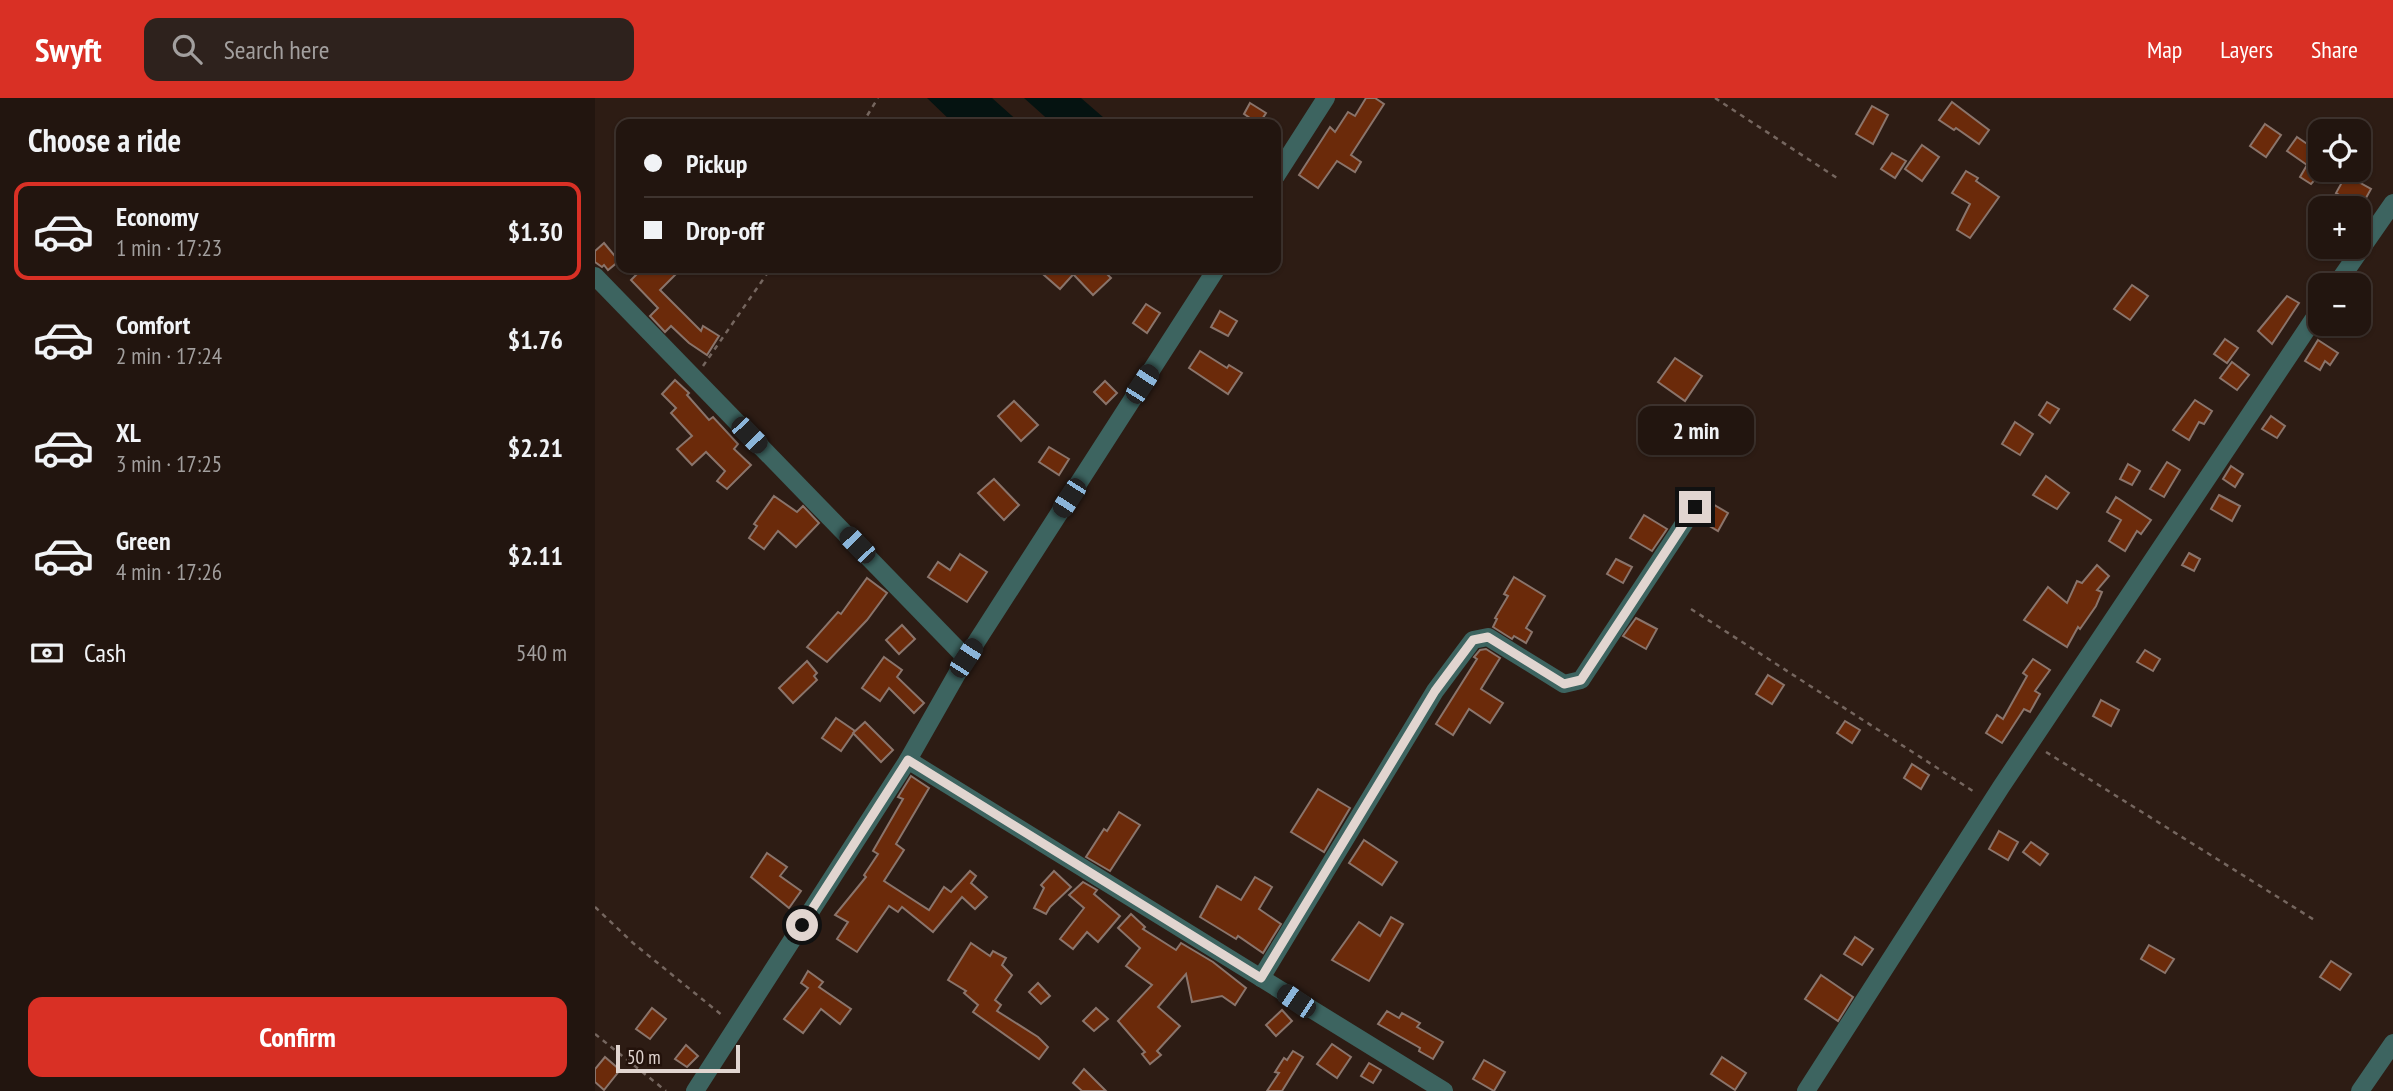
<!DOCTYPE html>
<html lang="en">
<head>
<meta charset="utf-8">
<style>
	:root { --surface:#22150f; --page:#2e221d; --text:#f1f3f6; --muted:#a29f9e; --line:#3f342f; --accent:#d93025 }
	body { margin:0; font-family:"PT Sans Narrow",sans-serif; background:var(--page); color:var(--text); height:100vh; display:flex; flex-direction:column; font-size:26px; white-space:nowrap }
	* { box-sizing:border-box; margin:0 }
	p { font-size:23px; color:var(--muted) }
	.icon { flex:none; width:38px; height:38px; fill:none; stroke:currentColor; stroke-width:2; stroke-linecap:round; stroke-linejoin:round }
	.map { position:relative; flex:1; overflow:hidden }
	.details { display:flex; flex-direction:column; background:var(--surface); width:595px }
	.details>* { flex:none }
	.banner { position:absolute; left:21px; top:21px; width:665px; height:154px; border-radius:14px; box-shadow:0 2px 5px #0004,0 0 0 2px var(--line); display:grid; align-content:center; height:154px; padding:0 28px; background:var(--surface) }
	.tools { position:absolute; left:1713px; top:21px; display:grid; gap:14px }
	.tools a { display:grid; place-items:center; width:63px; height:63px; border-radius:14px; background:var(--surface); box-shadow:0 2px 5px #0004,0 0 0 2px var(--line); font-size:35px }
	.scale { position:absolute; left:21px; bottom:18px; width:124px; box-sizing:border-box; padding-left:7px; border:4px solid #e1d5d0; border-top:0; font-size:19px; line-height:24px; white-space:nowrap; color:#e1d5d0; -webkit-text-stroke:5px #23120b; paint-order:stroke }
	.end { position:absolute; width:32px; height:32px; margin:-16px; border:9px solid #e1d5d0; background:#111; box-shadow:0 0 0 4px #111 }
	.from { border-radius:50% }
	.bubble { position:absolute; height:49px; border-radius:14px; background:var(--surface); box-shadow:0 2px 5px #0004,0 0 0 2px var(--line); font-size:23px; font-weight:800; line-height:49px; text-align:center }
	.car { position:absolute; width:21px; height:42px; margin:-21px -10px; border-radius:9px; box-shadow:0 0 5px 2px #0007; background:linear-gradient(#222 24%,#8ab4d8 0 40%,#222 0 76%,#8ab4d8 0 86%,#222 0) }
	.banner b { display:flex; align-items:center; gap:24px; height:66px; font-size:26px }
	.banner b+b { border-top:2px solid var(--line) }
	.banner i { width:18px; height:18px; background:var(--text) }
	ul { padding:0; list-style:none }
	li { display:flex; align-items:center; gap:21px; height:98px; margin:0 14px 10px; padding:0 14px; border:4px solid transparent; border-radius:14px }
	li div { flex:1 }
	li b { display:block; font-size:26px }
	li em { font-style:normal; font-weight:800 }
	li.active { border-color:var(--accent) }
	li>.icon { width:63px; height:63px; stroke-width:1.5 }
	h2 { padding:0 28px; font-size:32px; line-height:84px }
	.pay { display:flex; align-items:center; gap:18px; height:77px; padding:0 28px; font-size:26px }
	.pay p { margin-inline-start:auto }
	.primary-button { display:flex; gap:14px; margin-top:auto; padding:14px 28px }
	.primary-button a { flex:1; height:80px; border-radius:14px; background:var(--accent); color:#fff; font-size:28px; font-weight:800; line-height:80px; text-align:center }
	header { display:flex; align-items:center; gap:42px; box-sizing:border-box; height:98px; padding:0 35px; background:var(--accent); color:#fff }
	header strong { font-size:33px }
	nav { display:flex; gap:38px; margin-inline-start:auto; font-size:24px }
	.search { width:490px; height:63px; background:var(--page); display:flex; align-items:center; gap:18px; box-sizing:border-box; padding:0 24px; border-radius:14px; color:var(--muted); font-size:26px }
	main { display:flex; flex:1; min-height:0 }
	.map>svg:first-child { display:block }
</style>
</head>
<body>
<header>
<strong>Swyft</strong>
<div class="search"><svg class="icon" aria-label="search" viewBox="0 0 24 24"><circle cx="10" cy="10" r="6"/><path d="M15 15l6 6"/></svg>Search here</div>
<nav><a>Map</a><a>Layers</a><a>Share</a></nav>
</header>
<main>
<section class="details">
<h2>Choose a ride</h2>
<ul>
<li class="active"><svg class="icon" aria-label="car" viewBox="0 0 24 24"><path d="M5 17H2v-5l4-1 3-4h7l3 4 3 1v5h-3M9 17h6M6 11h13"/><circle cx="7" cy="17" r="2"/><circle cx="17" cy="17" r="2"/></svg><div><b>Economy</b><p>1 min · 17:23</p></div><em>$1.30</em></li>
<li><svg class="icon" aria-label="car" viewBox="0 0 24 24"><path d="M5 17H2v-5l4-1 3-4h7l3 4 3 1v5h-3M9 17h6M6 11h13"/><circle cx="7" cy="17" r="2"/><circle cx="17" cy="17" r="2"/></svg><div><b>Comfort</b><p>2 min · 17:24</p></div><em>$1.76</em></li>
<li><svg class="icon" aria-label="car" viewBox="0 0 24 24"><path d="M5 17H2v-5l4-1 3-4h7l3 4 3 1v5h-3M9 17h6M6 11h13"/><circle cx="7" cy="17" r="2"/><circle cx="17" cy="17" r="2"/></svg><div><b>XL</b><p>3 min · 17:25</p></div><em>$2.21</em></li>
<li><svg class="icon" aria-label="car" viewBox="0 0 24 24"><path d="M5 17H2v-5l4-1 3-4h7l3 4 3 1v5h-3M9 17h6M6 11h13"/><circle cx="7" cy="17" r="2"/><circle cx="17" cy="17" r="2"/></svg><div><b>Green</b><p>4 min · 17:26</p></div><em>$2.11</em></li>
</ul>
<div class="pay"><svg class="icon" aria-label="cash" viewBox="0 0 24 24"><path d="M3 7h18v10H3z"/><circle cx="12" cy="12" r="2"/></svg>Cash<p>540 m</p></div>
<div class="primary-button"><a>Confirm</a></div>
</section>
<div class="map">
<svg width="1798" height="993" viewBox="0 0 1798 993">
	<rect width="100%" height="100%" fill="#2d1c14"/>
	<g fill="#051311">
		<polygon points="332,0 397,0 426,26 359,26"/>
		<polygon points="429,0 486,0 516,26 458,26"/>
	</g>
	<g fill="#6b2a0a" stroke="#8a746b" stroke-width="2">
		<polygon points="771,0 780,0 789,6 756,57 766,64 760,74 742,63 723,90 704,77 735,29 740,34 753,14 760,18"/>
		<polygon points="1357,4 1394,32 1384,46 1361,30 1359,32 1344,22"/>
		<polygon points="655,5 671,15 664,26 649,16"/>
		<polygon points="1277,8 1293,17 1278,46 1261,36"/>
		<polygon points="1670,26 1686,37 1671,59 1655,48"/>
		<polygon points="1702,39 1721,52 1726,46 1726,75 1716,86 1705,79 1712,67 1692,53"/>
		<polygon points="1327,47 1344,59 1327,83 1310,71"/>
		<polygon points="1297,55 1311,63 1300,80 1286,71"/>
		<polygon points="1371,73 1383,80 1381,83 1404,99 1375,140 1362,132 1375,106 1357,95"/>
		<polygon points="1751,77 1776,91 1766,109 1741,95"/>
		<polygon points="9,145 24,163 13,172 9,167 7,169 0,164 0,153"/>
		<polygon points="48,170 87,170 65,192 106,233 108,228 124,238 112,257 94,245 76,228 70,234 55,218 63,210 36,182"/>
		<polygon points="441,170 484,170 465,191"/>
		<polygon points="487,170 506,170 516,180 498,197 479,177"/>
		<polygon points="1537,187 1553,198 1535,222 1519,211"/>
		<polygon points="1692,198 1704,205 1677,246 1663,233"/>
		<polygon points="551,206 565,215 552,235 538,225"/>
		<polygon points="625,213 642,223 633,238 616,229"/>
		<polygon points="1630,241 1643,250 1632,265 1619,256"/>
		<polygon points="1723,242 1743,255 1735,267 1730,263 1725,272 1710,263"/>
		<polygon points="605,253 632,270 634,267 647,275 633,296 594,270"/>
		<polygon points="1080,260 1107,278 1090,303 1063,284"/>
		<polygon points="1637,264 1654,277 1642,292 1625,280"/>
		<polygon points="80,282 94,295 92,297 114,322 118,319 143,346 139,351 156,367 132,391 122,383 130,373 111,354 97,367 82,351 97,338 76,315 81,310 67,296"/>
		<polygon points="510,283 522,295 511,306 499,294"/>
		<polygon points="1600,302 1617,313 1609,326 1604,324 1594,342 1578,332"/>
		<polygon points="419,303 443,327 426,343 403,318"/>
		<polygon points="1452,304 1464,311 1455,325 1444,317"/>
		<polygon points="1676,318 1690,328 1682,340 1667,331"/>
		<polygon points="1420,324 1438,336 1425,357 1407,346"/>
		<polygon points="454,349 474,361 464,377 444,364"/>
		<polygon points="1572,364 1585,372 1569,399 1555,391"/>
		<polygon points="1533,366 1545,373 1537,387 1525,381"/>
		<polygon points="1636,368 1648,376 1640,389 1628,381"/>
		<polygon points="1451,378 1474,395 1462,411 1438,397"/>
		<polygon points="399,381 424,407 409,422 383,395"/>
		<polygon points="1624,397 1645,408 1637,423 1616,411"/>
		<polygon points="179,398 202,414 208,408 224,425 201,449 183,433 169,451 154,440 162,428 159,426"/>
		<polygon points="1521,399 1556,422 1546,436 1542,433 1530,453 1514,443 1526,422 1512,414"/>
		<polygon points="1116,405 1133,415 1123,433 1106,423"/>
		<polygon points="1049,417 1072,431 1057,453 1035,440"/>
		<polygon points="1594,455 1605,461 1599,473 1587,467"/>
		<polygon points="365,456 392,474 372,504 333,479 343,464 355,472"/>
		<polygon points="1021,461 1037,469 1028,485 1012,476"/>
		<polygon points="1502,467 1514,478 1502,492 1507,494 1501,508 1485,531 1483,529 1472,549 1429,522 1453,489 1472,505 1482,483 1487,485"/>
		<polygon points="919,479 950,498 931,530 937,534 931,545 919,538 917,541 898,529 902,521 900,520 913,498 909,496"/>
		<polygon points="272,480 292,495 272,522 232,564 212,549 243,514 246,516"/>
		<polygon points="1041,520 1062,531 1051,551 1028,538"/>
		<polygon points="307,527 320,541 304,556 291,542"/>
		<polygon points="891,551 905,560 886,591 908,605 895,625 874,611 858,637 841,626 882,561 879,559 885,552"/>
		<polygon points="1550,552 1565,561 1558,573 1542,564"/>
		<polygon points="289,559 307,572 302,579 329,605 319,615 294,590 285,603 267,590"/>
		<polygon points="1438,561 1455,572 1440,593 1445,596 1435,614 1429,611 1407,645 1391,635 1402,617 1408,621 1432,578 1428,575"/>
		<polygon points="212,563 222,575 219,578 222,582 198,605 184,590"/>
		<polygon points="1173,577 1189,587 1177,606 1161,596"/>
		<polygon points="1506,602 1524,612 1516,628 1498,618"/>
		<polygon points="241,620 260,633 246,653 227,640"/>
		<polygon points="1250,623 1265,632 1257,645 1242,635"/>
		<polygon points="270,624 298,652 286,664 258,635"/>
		<polygon points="1317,666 1334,677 1326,691 1309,680"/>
		<polygon points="316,678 334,690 301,746 309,752 289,783 334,812 349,789 356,794 375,773 381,778 376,785 392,799 380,811 367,799 338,834 307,809 303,814 294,808 262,854 242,841 253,824 240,817 271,779 269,777 283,756 278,753 308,701 303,699"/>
		<polygon points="723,691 755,710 729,754 696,734"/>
		<polygon points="524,714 545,727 515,773 491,759 509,731 512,733"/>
		<polygon points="1404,733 1423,744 1413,762 1394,751"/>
		<polygon points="769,742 802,764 787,787 754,765"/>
		<polygon points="1436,744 1453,756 1445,767 1428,754"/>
		<polygon points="172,755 192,769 185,778 206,793 194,810 156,779"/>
		<polygon points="459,773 476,789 455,809 451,816 439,810 449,790 446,787"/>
		<polygon points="660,779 677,789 664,811 686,826 668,855 643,838 641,841 605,819 622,788 646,802"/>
		<polygon points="488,784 502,792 499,796 525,818 503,844 492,834 478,851 465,841 489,810 474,797"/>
		<polygon points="536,816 550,829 548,831 581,852 586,845 618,864 651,890 640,907 627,898 597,904 591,876 563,909 585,928 562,953 566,957 555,966 547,956 550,954 523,923 557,887 531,868 545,850 523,830"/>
		<polygon points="796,819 808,826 774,883 737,862 764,824 785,838"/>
		<polygon points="1260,839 1278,851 1267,867 1249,856"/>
		<polygon points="376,845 395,858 398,853 411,860 407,867 417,877 400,902 406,907 402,913 443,939 453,949 444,961 378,914 383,907 369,895 371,893 353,882"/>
		<polygon points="1554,847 1579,861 1570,875 1546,861"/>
		<polygon points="1736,863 1756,876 1745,892 1725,879"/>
		<polygon points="213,873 228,884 224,889 256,911 245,926 226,911 208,935 189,921 213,890 206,885"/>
		<polygon points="1226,877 1258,899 1243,923 1210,901"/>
		<polygon points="443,885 455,898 446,906 434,894"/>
		<polygon points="57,910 71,921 55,941 41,931"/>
		<polygon points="501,910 513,921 499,933 488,923"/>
		<polygon points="687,912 697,923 681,938 671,927"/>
		<polygon points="792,913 804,920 807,915 825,925 822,929 848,944 838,961 824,953 825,950 783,926"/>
		<polygon points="737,946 756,959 742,980 722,966"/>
		<polygon points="91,947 103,958 92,969 80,961"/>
		<polygon points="698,953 708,959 687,993 672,993 684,975 680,974 689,960 692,962"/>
		<polygon points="10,959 25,972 9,992 0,984 0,971"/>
		<polygon points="1127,959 1151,975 1140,992 1116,976"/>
		<polygon points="889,962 910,974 899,993 878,981"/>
		<polygon points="774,965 786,972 778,985 766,978"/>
		<polygon points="489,971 511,993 487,993 478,985"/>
	</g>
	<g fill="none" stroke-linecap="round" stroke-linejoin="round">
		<g stroke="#75665f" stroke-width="2.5" stroke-dasharray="5 5" stroke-linecap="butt">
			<polyline points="1120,0 1245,82"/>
			<polyline points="267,26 283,0"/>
			<polyline points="108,268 176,170"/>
			<polyline points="1096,511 1381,695"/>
			<polyline points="1451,654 1721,823"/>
			<polyline points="0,809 38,845 128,918"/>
			<polyline points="0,936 71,993"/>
		</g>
		<g stroke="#3d6460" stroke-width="18">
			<polyline points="681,78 731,0"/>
			<polyline points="0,178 371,560"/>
			<polyline points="1741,187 1798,105"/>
			<polyline points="313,662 849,993"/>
			<polyline points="666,880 840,593 878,542 893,539 969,586 986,582 1100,409"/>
			<polyline points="100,993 313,662 371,560 622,170"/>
			<polyline points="1211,993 1406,689 1726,210"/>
			<polyline points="1765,993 1798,945"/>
		</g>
	</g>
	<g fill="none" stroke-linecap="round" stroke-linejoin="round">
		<polyline stroke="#e1d5d0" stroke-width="9" points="207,827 313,662 666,880 840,593 878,542 893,539 969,586 986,582 1100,409"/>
	</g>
</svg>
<div class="tools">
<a><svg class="icon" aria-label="locate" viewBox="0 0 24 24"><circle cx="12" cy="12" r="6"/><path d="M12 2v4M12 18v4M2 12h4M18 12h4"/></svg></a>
<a>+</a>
<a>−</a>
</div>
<div class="scale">50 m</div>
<i class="end from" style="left:207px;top:827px"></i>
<i class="end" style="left:1100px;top:409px"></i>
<div class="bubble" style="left:1043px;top:308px;width:116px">2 min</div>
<i class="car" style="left:547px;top:286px;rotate:33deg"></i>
<i class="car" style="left:154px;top:337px;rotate:136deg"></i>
<i class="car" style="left:474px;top:400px;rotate:213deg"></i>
<i class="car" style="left:262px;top:447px;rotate:316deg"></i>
<i class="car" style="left:371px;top:560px;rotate:33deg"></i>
<i class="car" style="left:701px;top:903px;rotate:304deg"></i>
<div class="banner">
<b><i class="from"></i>Pickup</b>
<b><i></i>Drop-off</b>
</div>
</div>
</main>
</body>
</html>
